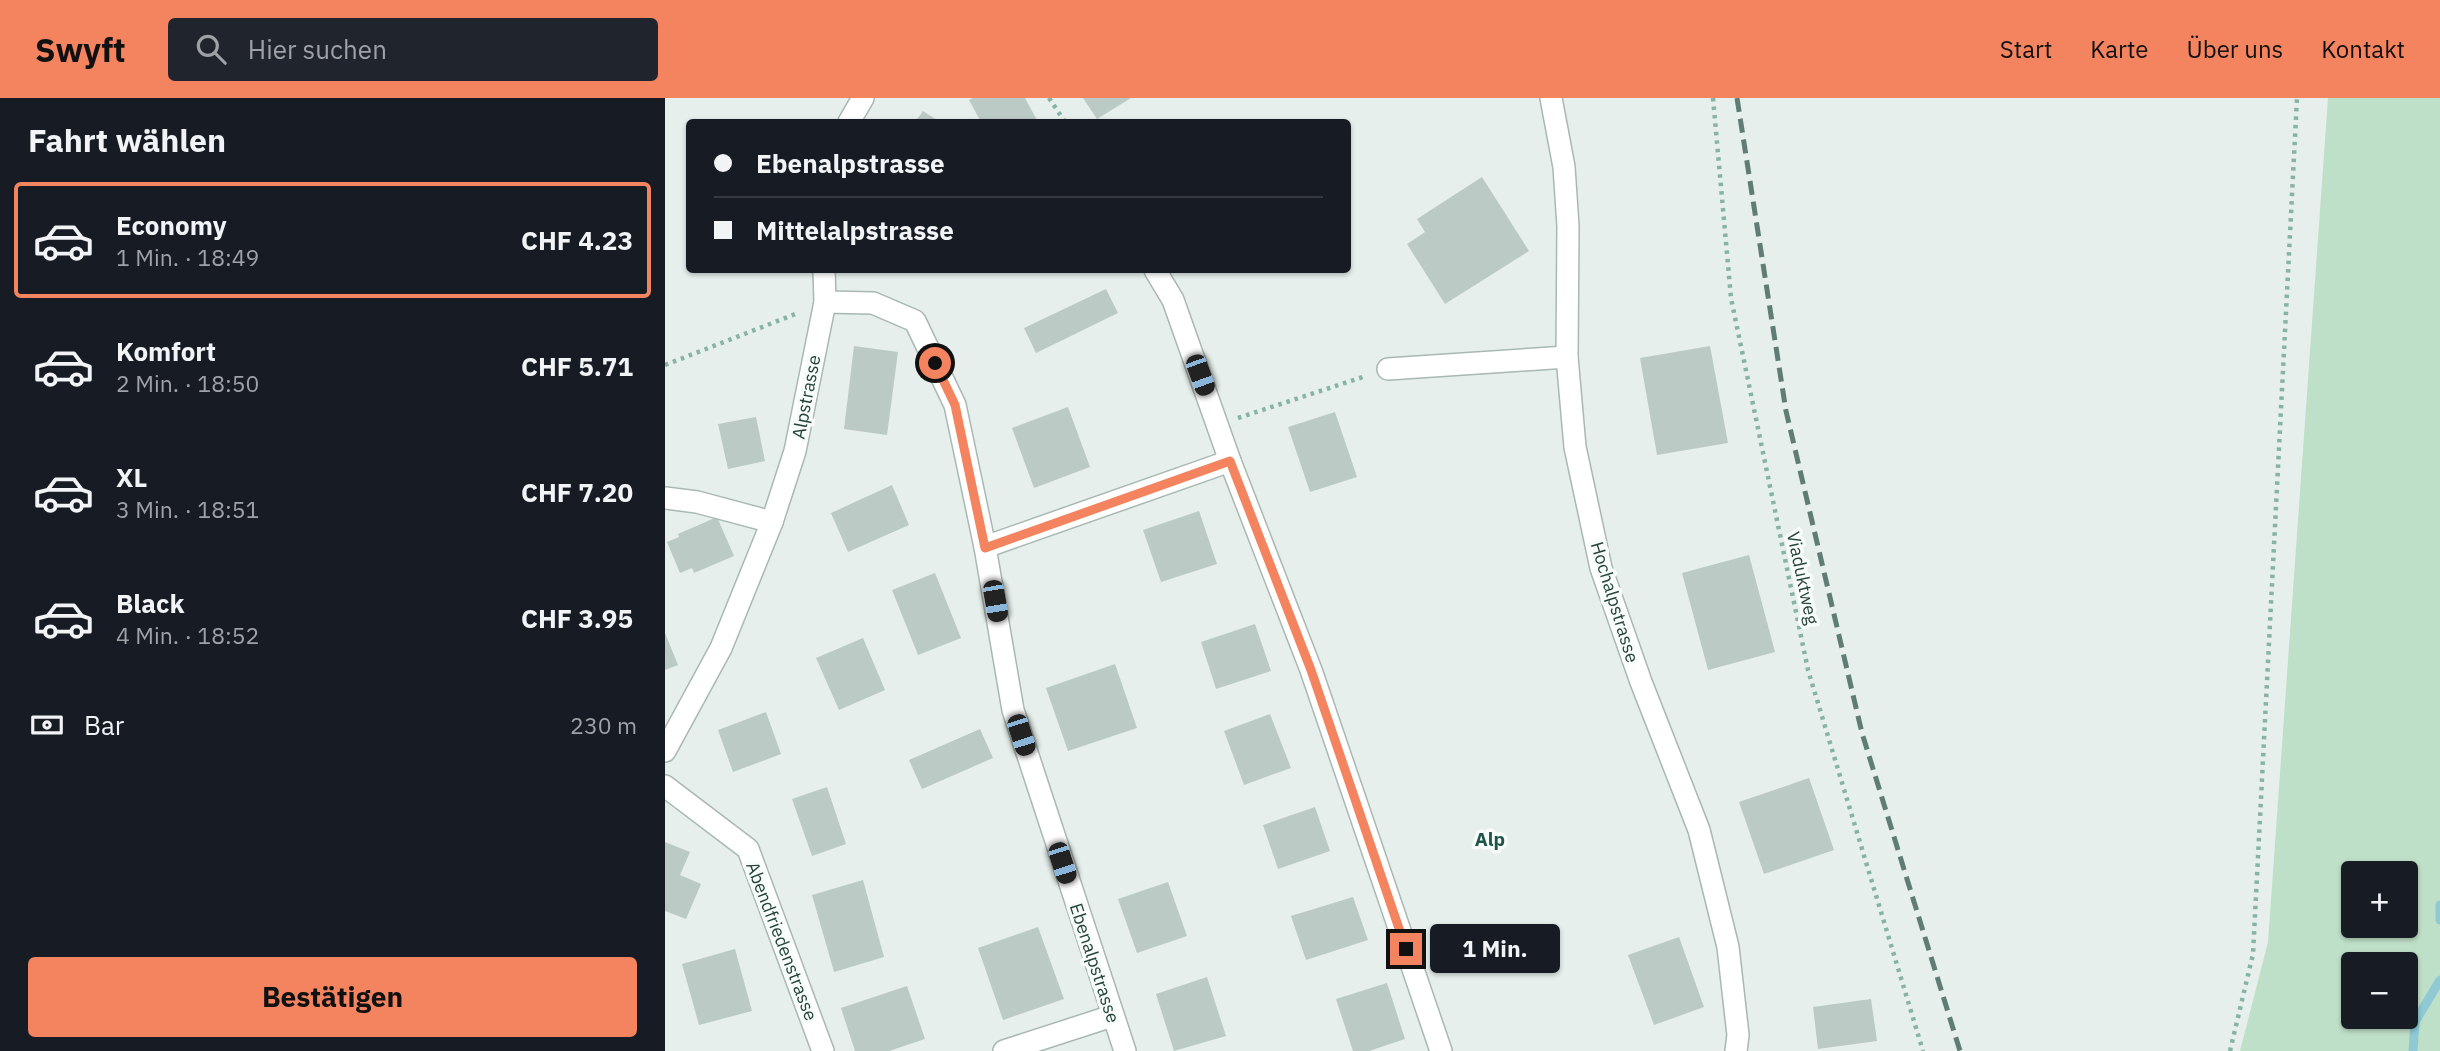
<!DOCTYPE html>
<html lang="de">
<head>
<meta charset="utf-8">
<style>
	:root { --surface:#171b24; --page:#20242c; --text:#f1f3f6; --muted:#9ea1a6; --line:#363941; --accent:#f4845f }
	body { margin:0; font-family:"IBM Plex Sans",sans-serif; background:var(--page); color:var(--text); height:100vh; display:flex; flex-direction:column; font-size:26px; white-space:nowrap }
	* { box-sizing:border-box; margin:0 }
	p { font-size:23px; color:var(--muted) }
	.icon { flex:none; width:38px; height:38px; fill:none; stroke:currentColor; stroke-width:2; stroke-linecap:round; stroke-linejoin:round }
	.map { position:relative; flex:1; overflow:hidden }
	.side { display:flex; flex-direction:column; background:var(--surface); width:665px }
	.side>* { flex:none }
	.banner { position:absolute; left:21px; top:21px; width:665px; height:154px; border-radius:7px; box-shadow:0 2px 5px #0004; display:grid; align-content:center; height:154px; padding:0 28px; background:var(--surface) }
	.fabs { position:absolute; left:1676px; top:763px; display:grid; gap:14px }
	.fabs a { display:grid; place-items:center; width:77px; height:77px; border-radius:7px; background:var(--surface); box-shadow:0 2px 5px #0004; font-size:35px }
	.end { position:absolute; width:32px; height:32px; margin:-16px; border:9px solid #f4845f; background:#111; box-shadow:0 0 0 4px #111 }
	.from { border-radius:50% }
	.bubble { position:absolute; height:49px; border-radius:7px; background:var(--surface); box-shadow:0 2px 5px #0004; font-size:23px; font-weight:800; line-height:49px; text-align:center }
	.car { position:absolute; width:21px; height:42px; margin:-21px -10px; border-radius:9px; box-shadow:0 0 5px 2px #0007; background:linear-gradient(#222 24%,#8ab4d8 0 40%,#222 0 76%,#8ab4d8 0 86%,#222 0) }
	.banner b { display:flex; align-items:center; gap:24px; height:66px; font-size:26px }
	.banner b+b { border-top:2px solid var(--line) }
	.banner i { width:18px; height:18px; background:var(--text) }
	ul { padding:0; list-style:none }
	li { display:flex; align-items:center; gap:21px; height:116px; margin:0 14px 10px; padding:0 14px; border:4px solid transparent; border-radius:7px }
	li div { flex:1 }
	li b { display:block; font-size:26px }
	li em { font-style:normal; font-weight:800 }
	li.on { border-color:var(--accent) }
	li>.icon { width:63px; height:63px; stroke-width:1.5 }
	h2 { padding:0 28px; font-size:32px; line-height:84px }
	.pay { display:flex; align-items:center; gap:18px; height:77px; padding:0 28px; font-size:26px }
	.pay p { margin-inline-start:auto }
	.cta { display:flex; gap:14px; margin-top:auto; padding:14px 28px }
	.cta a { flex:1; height:80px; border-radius:7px; background:var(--accent); color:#111; font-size:28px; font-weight:800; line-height:80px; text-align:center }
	header { display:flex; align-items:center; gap:42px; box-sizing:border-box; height:98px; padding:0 35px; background:var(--accent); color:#111 }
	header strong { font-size:33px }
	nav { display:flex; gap:38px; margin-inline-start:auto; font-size:24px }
	.search { width:490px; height:63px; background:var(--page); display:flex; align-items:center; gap:18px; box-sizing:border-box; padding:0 24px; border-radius:7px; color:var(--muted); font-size:26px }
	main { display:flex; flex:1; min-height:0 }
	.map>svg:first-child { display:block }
</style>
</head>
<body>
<header>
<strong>Swyft</strong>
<div class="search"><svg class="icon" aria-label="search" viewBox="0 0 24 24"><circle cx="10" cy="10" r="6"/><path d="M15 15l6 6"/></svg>Hier suchen</div>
<nav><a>Start</a><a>Karte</a><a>Über uns</a><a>Kontakt</a></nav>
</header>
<main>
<section class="side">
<h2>Fahrt wählen</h2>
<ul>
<li class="on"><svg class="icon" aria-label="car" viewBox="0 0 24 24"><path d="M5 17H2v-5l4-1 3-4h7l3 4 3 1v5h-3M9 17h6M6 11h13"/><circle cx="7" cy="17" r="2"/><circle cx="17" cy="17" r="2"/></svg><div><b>Economy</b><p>1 Min. · 18:49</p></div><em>CHF 4.23</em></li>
<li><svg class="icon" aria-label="car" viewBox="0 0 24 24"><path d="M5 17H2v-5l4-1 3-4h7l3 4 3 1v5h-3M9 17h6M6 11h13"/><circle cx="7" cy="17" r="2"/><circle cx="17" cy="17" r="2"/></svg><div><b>Komfort</b><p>2 Min. · 18:50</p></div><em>CHF 5.71</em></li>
<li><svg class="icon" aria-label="car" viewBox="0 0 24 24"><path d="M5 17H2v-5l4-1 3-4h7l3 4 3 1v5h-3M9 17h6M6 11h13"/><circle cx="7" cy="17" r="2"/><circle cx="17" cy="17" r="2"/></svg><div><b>XL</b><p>3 Min. · 18:51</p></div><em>CHF 7.20</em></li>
<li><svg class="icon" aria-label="car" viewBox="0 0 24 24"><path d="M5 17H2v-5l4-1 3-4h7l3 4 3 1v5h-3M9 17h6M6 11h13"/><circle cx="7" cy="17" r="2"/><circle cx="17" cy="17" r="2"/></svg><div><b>Black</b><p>4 Min. · 18:52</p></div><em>CHF 3.95</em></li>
</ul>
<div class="pay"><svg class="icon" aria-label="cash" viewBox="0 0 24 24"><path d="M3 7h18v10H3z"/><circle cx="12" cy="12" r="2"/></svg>Bar<p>230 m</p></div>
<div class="cta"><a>Bestätigen</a></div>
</section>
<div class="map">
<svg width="1775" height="953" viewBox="0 0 1775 953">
	<rect width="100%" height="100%" fill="#e6efeb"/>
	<path fill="#bfe0c8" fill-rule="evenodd" d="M1663 0H1775V953H1575L1603 844ZM1689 775H1741V828H1689ZM1689 866H1741V919H1689Z"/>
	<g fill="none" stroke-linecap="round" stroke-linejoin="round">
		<g stroke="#8ec9d4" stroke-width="9">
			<polyline points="1775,807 1775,822"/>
			<polyline points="1748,953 1750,924 1775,882"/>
		</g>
	</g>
	<g fill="#bbcac4">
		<polygon points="308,0 360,0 373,24 316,24 304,2"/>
		<polygon points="418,0 466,0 432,21"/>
		<polygon points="258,13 275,24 250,24"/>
		<polygon points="817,79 864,153 780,206 742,146 760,134 752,121"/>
		<polygon points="441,191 453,215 371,255 359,230"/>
		<polygon points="189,248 233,254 222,337 179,331"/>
		<polygon points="1045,248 1063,345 992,357 975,260"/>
		<polygon points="403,309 425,369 369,390 347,330"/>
		<polygon points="670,314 692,379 645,394 623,329"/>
		<polygon points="91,319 100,363 63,371 53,326"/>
		<polygon points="227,387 244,427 183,454 166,415"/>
		<polygon points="534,413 552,466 496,484 478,432"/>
		<polygon points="52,419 69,458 29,475 27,470 15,475 2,444 14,439 13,436"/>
		<polygon points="1084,457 1110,554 1043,572 1017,475"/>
		<polygon points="270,475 296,540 253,557 227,492"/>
		<polygon points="590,526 606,573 551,591 536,544"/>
		<polygon points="0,535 13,567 0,572"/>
		<polygon points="198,540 220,592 174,612 151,560"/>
		<polygon points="450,566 472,630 403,653 381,590"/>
		<polygon points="101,614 116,656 68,674 53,632"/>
		<polygon points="605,616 626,670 579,687 559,633"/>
		<polygon points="315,631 328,660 257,691 244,662"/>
		<polygon points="1144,680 1169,752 1099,776 1074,704"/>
		<polygon points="162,689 181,746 147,758 127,701"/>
		<polygon points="650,709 665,753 613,771 598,727"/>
		<polygon points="0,744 25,754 15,777 36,786 21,821 0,813"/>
		<polygon points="198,782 219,859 169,874 147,797"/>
		<polygon points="503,784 522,838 472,855 453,801"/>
		<polygon points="688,799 703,842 641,862 626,818"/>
		<polygon points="373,829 399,901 338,922 313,850"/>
		<polygon points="1014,839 1039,909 989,927 963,857"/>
		<polygon points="70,851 87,913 34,927 17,866"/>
		<polygon points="542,879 561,938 509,953 491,896"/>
		<polygon points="722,885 740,941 704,953 688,953 671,901"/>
		<polygon points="242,888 260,941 224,953 190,953 176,910"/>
		<polygon points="1206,901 1212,943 1153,951 1148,909"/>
	</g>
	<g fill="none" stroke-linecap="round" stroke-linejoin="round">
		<g stroke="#a8b8b2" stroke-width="24">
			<g id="minor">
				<polyline points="886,0 899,69 903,128 902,259 910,349 936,470 976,584 1034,732 1063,849 1073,937 1071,953"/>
				<polyline points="184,24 198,0"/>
				<polyline points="490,172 508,202 565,363 646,572 776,953"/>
				<polyline points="160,204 208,205 250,223 290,307 320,449 348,612 460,953"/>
				<polyline points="723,271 902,259"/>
				<polyline points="0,400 32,404 107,424"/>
				<polyline points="320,449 565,363"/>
				<polyline points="0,653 56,550 107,424 130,353 160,204 159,172"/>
				<polyline points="0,688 83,751 158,953"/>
				<polyline points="339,953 447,918"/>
			</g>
		</g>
		<g stroke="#86b3a5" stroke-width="4.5" stroke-dasharray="3.5 5" stroke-linecap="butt">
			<polyline points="384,0 400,24"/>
			<polyline points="1048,0 1066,200 1143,572 1258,953"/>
			<polyline points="0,267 133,215"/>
			<polyline points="573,320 701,278"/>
			<polyline points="1565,953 1588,856 1632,0"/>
		</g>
		<use href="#minor" stroke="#fff" stroke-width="21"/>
		<polyline stroke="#5f7d75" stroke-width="5" stroke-dasharray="14 7" stroke-linecap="butt" points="1072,0 1121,313 1197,635 1295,953"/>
	</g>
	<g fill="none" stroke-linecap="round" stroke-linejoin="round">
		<polyline stroke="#f4845f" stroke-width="9" points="270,265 290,307 320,450 565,363 646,572 741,851"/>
	</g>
	<g text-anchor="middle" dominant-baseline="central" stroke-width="7" stroke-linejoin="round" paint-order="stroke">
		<g font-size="18" fill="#24423a" stroke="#f7fbf9">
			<text transform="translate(141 299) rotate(-79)">Alpstrasse</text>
			<text transform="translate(1138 480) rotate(78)">Viaduktweg</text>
			<text transform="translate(950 504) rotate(73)">Hochalpstrasse</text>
			<text transform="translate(117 843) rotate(69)">Abendfriedenstrasse</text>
			<text transform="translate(430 865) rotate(72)">Ebenalpstrasse</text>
		</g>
		<g font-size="19" font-weight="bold" fill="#1f5548" stroke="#f7fbf9">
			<text x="825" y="741">Alp</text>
		</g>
	</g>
</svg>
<div class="fabs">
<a>+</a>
<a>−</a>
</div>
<i class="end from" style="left:270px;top:265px"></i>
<i class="end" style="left:741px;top:851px"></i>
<div class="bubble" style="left:765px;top:826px;width:130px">1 Min.</div>
<i class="car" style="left:535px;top:277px;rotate:160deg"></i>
<i class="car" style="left:330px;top:503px;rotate:170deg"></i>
<i class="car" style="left:356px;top:637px;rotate:162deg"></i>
<i class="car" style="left:397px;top:765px;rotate:162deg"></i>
<div class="banner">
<b><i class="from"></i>Ebenalpstrasse</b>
<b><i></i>Mittelalpstrasse</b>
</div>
</div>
</main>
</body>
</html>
